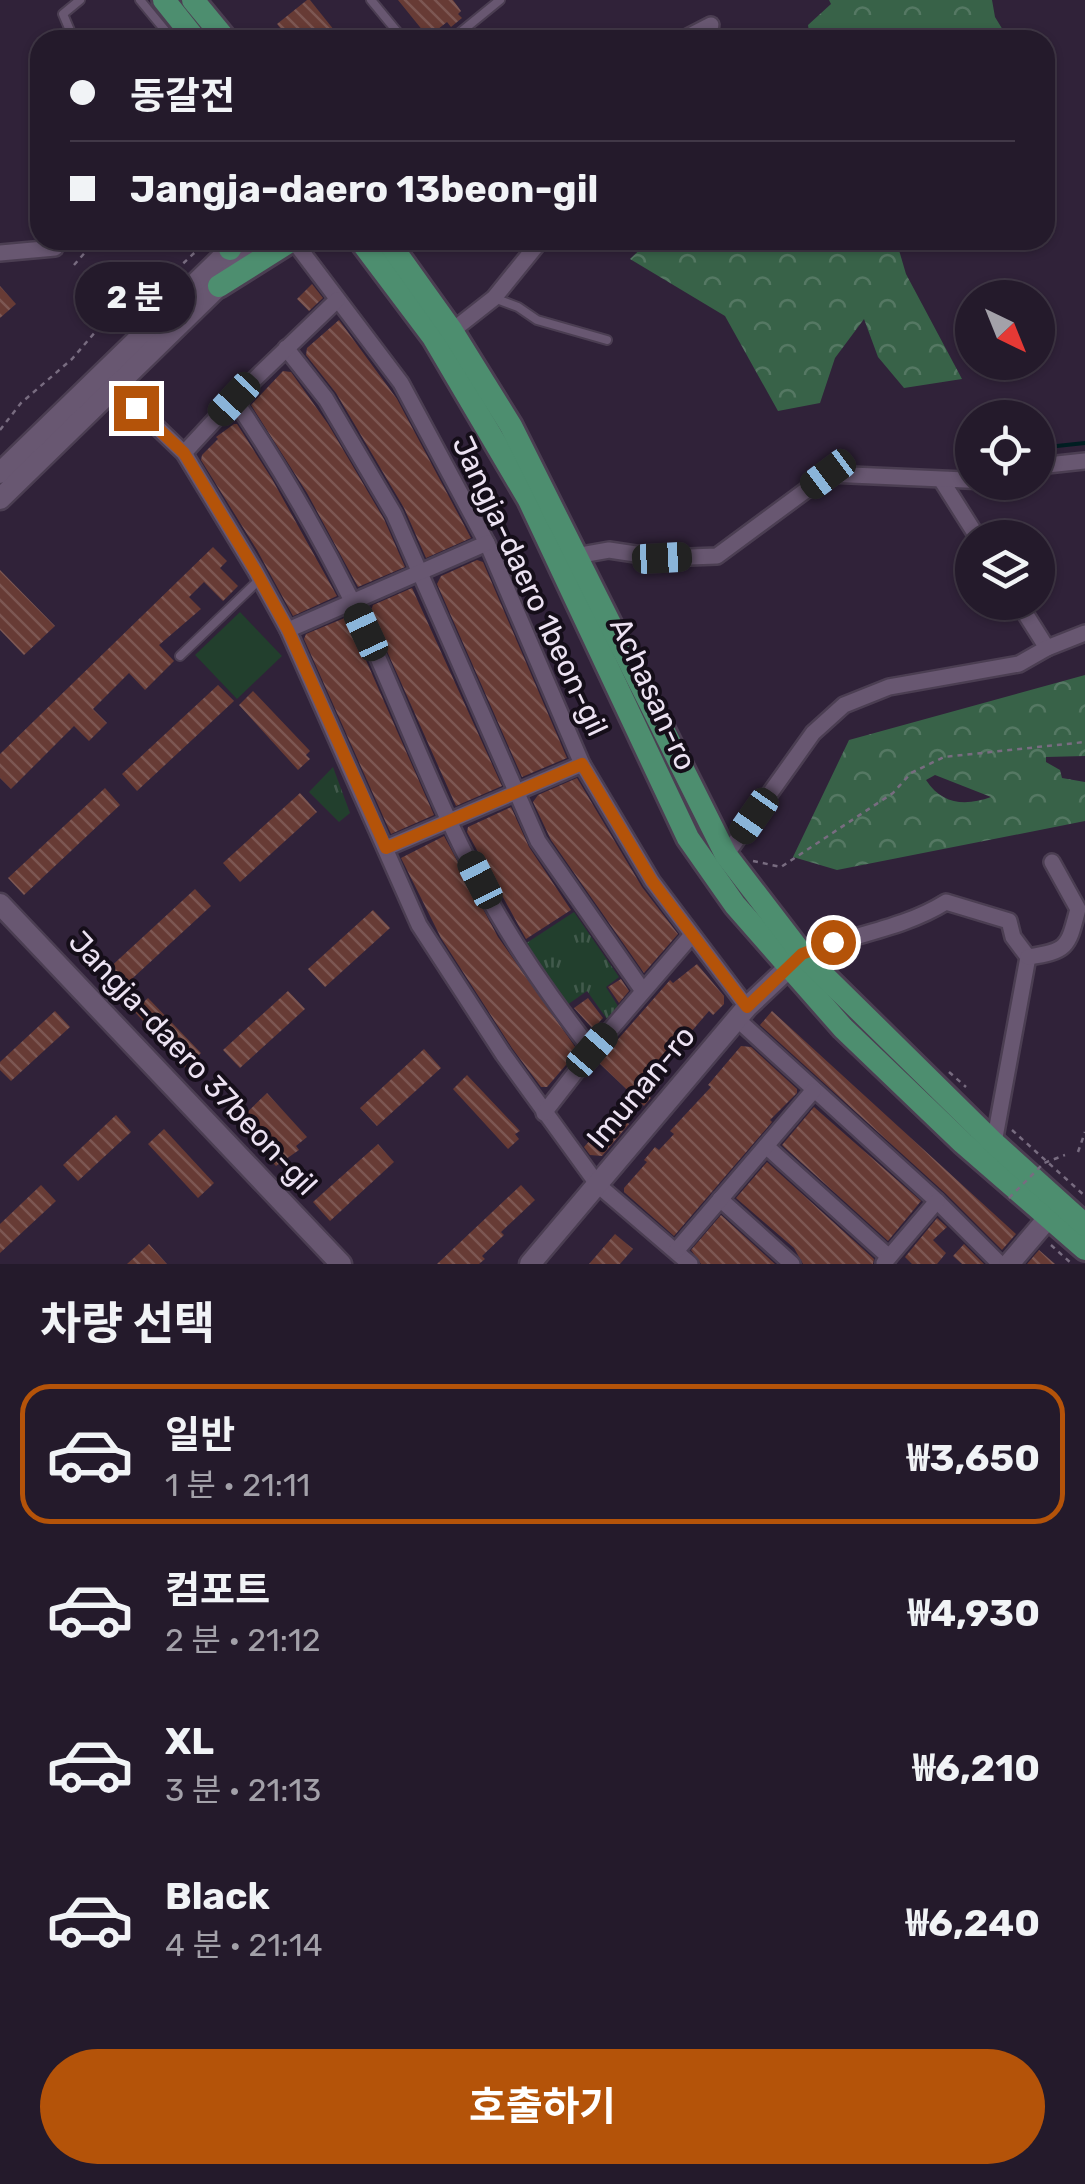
<!DOCTYPE html>
<html lang="ko">
<head>
<meta charset="utf-8">
<style>
	:root { --surface:#241a2b; --page:#2c2333; --text:#f1f3f6; --muted:#a3a1a9; --line:#413847; --accent:#b45309 }
	body { margin:0; font-family:Rubik,"Noto Sans KR",sans-serif; background:var(--page); color:var(--text); height:100vh; display:flex; flex-direction:column; font-size:38px; white-space:nowrap }
	* { box-sizing:border-box; margin:0 }
	p { font-size:32px; color:var(--muted) }
	.icon { flex:none; width:55px; height:55px; fill:none; stroke:currentColor; stroke-width:2; stroke-linecap:round; stroke-linejoin:round }
	.map { position:relative; height:1264px; overflow:hidden }
	.panel { display:flex; flex-direction:column; background:var(--surface); flex:1 }
	.panel>* { flex:none }
	.top-card { position:absolute; left:30px; top:30px; width:1025px; height:220px; border-radius:30px; box-shadow:0 2px 8px #0004,0 0 0 2px var(--line); display:grid; align-content:center; height:220px; padding:0 40px; background:var(--surface) }
	.needle { width:65px; rotate:137deg }
	.controls { position:absolute; left:955px; top:280px; display:grid; gap:20px }
	.controls a { display:grid; place-items:center; width:100px; height:100px; border-radius:50%; background:var(--surface); box-shadow:0 2px 8px #0004,0 0 0 2px var(--line); font-size:50px }
	.end { position:absolute; width:45px; height:45px; margin:-22px; border:12px solid #b45309; background:#fff; box-shadow:0 0 0 5px #fff }
	.from { border-radius:50% }
	.bubble { position:absolute; height:70px; border-radius:35px; background:var(--surface); box-shadow:0 2px 8px #0004,0 0 0 2px var(--line); font-size:32px; font-weight:700; line-height:70px; text-align:center }
	.car { position:absolute; width:30px; height:60px; margin:-30px -15px; border-radius:12px; box-shadow:0 0 8px 2px #0007; background:linear-gradient(#222 24%,#8ab4d8 0 40%,#222 0 76%,#8ab4d8 0 86%,#222 0) }
	.top-card b { display:flex; align-items:center; gap:35px; height:95px; font-size:38px }
	.top-card b+b { border-top:2px solid var(--line) }
	.top-card i { width:25px; height:25px; background:var(--text) }
	ul { padding:0; list-style:none }
	li { display:flex; align-items:center; gap:30px; height:140px; margin:0 20px 15px; padding:0 20px; border:5px solid transparent; border-radius:30px }
	li div { flex:1 }
	li b { display:block; font-size:38px }
	li em { font-style:normal; font-weight:700 }
	li.on { border-color:var(--accent) }
	li>.icon { width:90px; height:90px; stroke-width:1.5 }
	h2 { padding:0 40px; font-size:45px; line-height:120px }
	.button { display:flex; gap:20px; margin-top:auto; padding:20px 40px }
	.button a { flex:1; height:115px; border-radius:60px; background:var(--accent); color:#fff; font-size:40px; font-weight:700; line-height:115px; text-align:center }
	.map>svg:first-child { display:block }
</style>
</head>
<body>
<div class="map">
<svg width="1085" height="1264" viewBox="0 0 1085 1264">
	<defs>
		<pattern id="forest-crowns" width="20" height="18" patternUnits="userSpaceOnUse" patternTransform="scale(2.5)"><rect width="20" height="18" fill="#386248"/><path d="M2 6a3 3 0 1 1 6 0M12 15a3 3 0 1 1 6 0" fill="none" stroke="#557863"/></pattern>
		<pattern id="park-tufts" width="24" height="20" patternUnits="userSpaceOnUse" patternTransform="scale(2.5)"><rect width="24" height="20" fill="#223f2d"/><path d="M3 7l-1-3M5 7V3M7 7l1-3M15 17l-1-3M17 17v-4M19 17l1-3" fill="none" stroke="#425a4c"/></pattern>
		<pattern id="building-back-hatch" width="6" height="6" patternUnits="userSpaceOnUse" patternTransform="scale(2.5)"><rect width="6" height="6" fill="#673b35"/><path d="M-1 5l2 2M0 0l6 6M5-1l2 2" fill="none" stroke="#7d5753"/></pattern>
	</defs>
	<rect width="100%" height="100%" fill="#302239"/>
	<polygon fill="#223f2d" points="240,612 282,656 237,699 195,655"/>
	<g fill="url(#forest-crowns)" fill-rule="evenodd">
		<polygon points="829,0 992,0 995,17 1009,40 810,40 808,25 831,4"/>
		<polygon points="650,240 896,240 906,274 962,379 904,388 878,357 864,319 835,358 820,403 778,411 725,316 630,259"/>
		<path d="M1085 675V756L1046 757V762L1060 770 1062 778 1085 782V821L837 870 793 857 849 740ZM935 775 991 797C966 806 942 805 926 780Z"/>
	</g>
	<g fill="url(#park-tufts)">
		<polygon points="333,767 350,813 339,822 309,792"/>
		<polygon points="574,912 619,977 606,987 621,1011 609,1022 587,991 567,1005 525,944"/>
	</g>
	<g fill="none" stroke-linecap="round" stroke-linejoin="round">
		<polyline stroke="#001e22" stroke-width="4" points="1038,448 1085,443"/>
	</g>
	<g fill="url(#building-back-hatch)">
		<polygon points="307,0 310,0 342,40 290,40 277,24"/>
		<polygon points="398,0 453,0 461,11 458,14 462,18 451,27 447,22 428,37"/>
		<polygon points="312,284 323,298 309,311 297,299"/>
		<polygon points="0,286 16,304 0,318"/>
		<polygon points="339,320 397,399 471,538 426,558 404,508 336,393 306,355 307,348"/>
		<polygon points="283,371 291,372 328,424 384,519 405,567 358,587 307,493 251,405"/>
		<polygon points="234,424 237,424 272,479 337,596 293,616 257,550 201,460 202,455 218,439 216,437"/>
		<polygon points="213,547 227,561 220,568 238,586 223,601 204,582 189,597 201,609 159,645 174,661 145,690 129,673 93,709 107,723 89,741 74,726 11,789 0,778 0,754"/>
		<polygon points="477,560 483,562 567,758 522,777 437,584 441,576"/>
		<polygon points="0,570 55,626 24,655 0,630"/>
		<polygon points="412,588 502,786 456,806 370,613 373,605"/>
		<polygon points="347,617 434,815 391,834 304,639 306,634"/>
		<polygon points="218,685 234,701 137,791 122,774"/>
		<polygon points="253,691 310,751 306,755 310,759 298,770 239,705"/>
		<polygon points="577,778 642,887 678,934 644,973 551,840 533,802 538,795"/>
		<polygon points="105,788 120,805 24,895 8,878"/>
		<polygon points="300,793 317,812 240,882 223,863"/>
		<polygon points="511,807 529,847 571,910 526,939 467,832 468,827"/>
		<polygon points="444,836 498,937 578,1051 547,1087 541,1087 512,1048 441,938 401,858"/>
		<polygon points="195,889 211,906 122,988 106,971"/>
		<polygon points="373,910 390,928 325,987 308,969"/>
		<polygon points="697,964 724,996 724,1004 713,1015 709,1011 684,1040 687,1042 644,1091 651,1098 644,1106 598,1062 670,980 673,983"/>
		<polygon points="621,979 629,991 619,1003 608,987"/>
		<polygon points="288,991 305,1009 240,1068 223,1050"/>
		<polygon points="148,998 201,1053 197,1057 200,1061 189,1072 134,1011"/>
		<polygon points="588,998 603,1018 593,1029 574,1008"/>
		<polygon points="55,1011 70,1027 11,1081 0,1070 0,1062"/>
		<polygon points="772,1011 1016,1234 1002,1250 945,1193 760,1025"/>
		<polygon points="741,1046 751,1047 797,1089 797,1093 770,1120 772,1122 674,1236 624,1192 624,1188 647,1162 644,1160 655,1147 659,1150 674,1134 670,1131 711,1087 708,1085"/>
		<polygon points="424,1049 441,1068 377,1126 360,1108"/>
		<polygon points="467,1075 520,1131 515,1134 519,1139 508,1149 453,1089"/>
		<polygon points="267,1093 307,1137 296,1146 299,1150 276,1166 236,1123"/>
		<polygon points="814,1107 921,1201 888,1241 782,1145"/>
		<polygon points="615,1112 629,1124 602,1156 590,1155 584,1147"/>
		<polygon points="116,1115 131,1132 78,1181 63,1165"/>
		<polygon points="164,1129 214,1183 198,1198 148,1144"/>
		<polygon points="378,1144 394,1162 330,1221 313,1202"/>
		<polygon points="767,1162 874,1259 873,1264 803,1264 794,1248 736,1198"/>
		<polygon points="41,1185 56,1201 0,1253 0,1224"/>
		<polygon points="521,1185 535,1200 501,1232 504,1235 482,1256 485,1259 479,1264 437,1264"/>
		<polygon points="721,1215 775,1264 701,1264 691,1250"/>
		<polygon points="937,1218 947,1227 933,1240 946,1253 937,1264 912,1264 905,1257"/>
		<polygon points="615,1234 633,1249 620,1264 589,1264"/>
		<polygon points="149,1244 167,1264 127,1264"/>
		<polygon points="964,1244 984,1264 962,1264 953,1256"/>
		<polygon points="1039,1250 1055,1264 1027,1264"/>
	</g>
	<g fill="none" stroke-linecap="round" stroke-linejoin="round">
		<g stroke="#4b3e52" stroke-width="12">
			<g id="lane">
				<polyline points="140,0 173,40"/>
				<polyline points="371,0 404,40"/>
				<polyline points="74,40 63,14 80,0"/>
				<polyline points="451,40 500,0"/>
				<polyline points="494,298 518,307 537,320 607,340"/>
				<polyline points="180,656 260,579"/>
			</g>
		</g>
		<g stroke="#4b3e52" stroke-width="20">
			<g id="street">
				<polyline points="682,40 711,25"/>
				<polyline points="293,240 401,383 487,543 582,764 652,881 747,1007"/>
				<polyline points="0,253 55,248"/>
				<polyline points="452,331 494,298 541,240"/>
				<polyline points="286,348 326,399 394,514 538,841 643,991"/>
				<polyline points="110,378 136,407 184,453 255,570 288,630 419,925 503,1054 598,1185 690,1264"/>
				<path d="M234 399C278 464 318 532 353 603 402 705 439 815 497 913 525 961 557 1006 592 1051"/>
				<polyline points="184,453 234,399 337,300"/>
				<polyline points="1038,466 1085,461"/>
				<polyline points="942,481 978,538"/>
				<polyline points="570,557 609,550 662,558 717,556 828,474 1011,482"/>
				<polyline points="1018,602 1047,648"/>
				<polyline points="288,630 487,543"/>
				<polyline points="386,848 582,764"/>
				<polyline points="726,855 813,733 844,705 889,687 1019,664 1047,648 1085,633"/>
				<path d="M802 954C850 935 903 929 946 902L1009 921 1013 937 1028 957 994 1143"/>
				<path d="M1028 957C1068 951 1068 947 1078 909L1052 862"/>
				<polyline points="737,1019 937,1201 1000,1264"/>
				<polyline points="544,1113 592,1051 691,936"/>
				<polyline points="766,1146 889,1257"/>
				<polyline points="720,1199 792,1264"/>
				<polyline points="676,1251 813,1091"/>
				<polyline points="884,1263 937,1201"/>
			</g>
		</g>
		<g stroke="#4b3e52" stroke-width="25">
			<g id="secondary">
				<polyline points="0,473 239,241"/>
				<polyline points="0,499 266,240"/>
				<polyline points="0,904 341,1264"/>
				<polyline points="530,1264 747,1007 801,956"/>
				<polyline points="1009,1264 1049,1217"/>
			</g>
		</g>
		<g stroke="#4b3e52" stroke-width="28">
			<g id="primary">
				<polyline points="164,0 196,40"/>
				<polyline points="193,0 226,40"/>
				<polyline points="360,240 433,337 529,500 688,838 735,905 843,1028 963,1143 1085,1249"/>
				<polyline points="387,240 452,331 511,426 726,855 802,954 994,1143 1085,1225"/>
				<polyline points="230,249 235,240"/>
				<polyline points="219,286 292,240"/>
			</g>
		</g>
		<g stroke="#786c80" stroke-width="2.5" stroke-dasharray="5 5" stroke-linecap="butt">
			<polyline points="74,265 96,240"/>
			<polyline points="0,430 21,403 72,359 103,323 144,287 173,273 208,240"/>
			<polyline points="753,861 781,867 893,793 911,773 944,757 1085,742"/>
			<polyline points="949,1072 966,1087"/>
			<polyline points="1012,1130 1085,1196"/>
			<polyline points="1078,1152 1085,1132"/>
			<polyline points="1051,1245 1072,1264"/>
		</g>
		<use href="#lane" stroke="#685771" stroke-width="8"/>
		<use href="#street" stroke="#685771" stroke-width="15"/>
		<use href="#secondary" stroke="#685771" stroke-width="20"/>
		<use href="#primary" stroke="#4d8e6f" stroke-width="22"/>
		<polyline stroke="#786c80" stroke-width="2.5" stroke-dasharray="5 5" stroke-linecap="butt" points="1009,1198 1044,1163 1065,1155"/>
	</g>
	<g fill="none" stroke-linecap="round" stroke-linejoin="round">
		<polyline stroke="#b45309" stroke-width="12" points="136,408 184,453 255,570 288,630 386,848 582,764 652,881 747,1007 802,954 833,942"/>
	</g>
	<g text-anchor="middle" dominant-baseline="central" stroke-width="8" stroke-linejoin="round" paint-order="stroke">
		<g font-size="30" fill="#ece2f2" stroke="#150e19">
			<text transform="translate(530 586) rotate(65)">Jangja-daero 1beon-gil</text>
			<text transform="translate(653 694) rotate(65)">Achasan-ro</text>
			<text transform="translate(193 1063) rotate(47)">Jangja-daero 37beon-gil</text>
			<text transform="translate(641 1087) rotate(-50)">Imunan-ro</text>
		</g>
	</g>
</svg>
<div class="controls">
<a><svg class="needle" viewBox="-14 -14 28 28"><path d="M0-13l5 13h-10z" fill="#e53935"/><path d="M0 13l5-13h-10z" fill="#a3a1a9"/></svg></a>
<a><svg class="icon" aria-label="locate" viewBox="0 0 24 24"><circle cx="12" cy="12" r="6"/><path d="M12 2v4M12 18v4M2 12h4M18 12h4"/></svg></a>
<a><svg class="icon" aria-label="layers" viewBox="0 0 24 24"><path d="M12 4l9 5-9 5-9-5zM3 14l9 5 9-5"/></svg></a>
</div>
<i class="end from" style="left:833px;top:942px"></i>
<i class="end" style="left:136px;top:408px"></i>
<div class="bubble" style="left:75px;top:262px;width:120px">2 분</div>
<i class="car" style="left:234px;top:399px;rotate:223deg"></i>
<i class="car" style="left:828px;top:474px;rotate:233deg"></i>
<i class="car" style="left:662px;top:558px;rotate:87deg"></i>
<i class="car" style="left:366px;top:632px;rotate:335deg"></i>
<i class="car" style="left:754px;top:816px;rotate:215deg"></i>
<i class="car" style="left:480px;top:880px;rotate:333deg"></i>
<i class="car" style="left:592px;top:1050px;rotate:41deg"></i>
<div class="top-card">
<b><i class="from"></i>동갈전</b>
<b><i></i>Jangja-daero 13beon-gil</b>
</div>
</div>
<section class="panel">
<h2>차량 선택</h2>
<ul>
<li class="on"><svg class="icon" aria-label="car" viewBox="0 0 24 24"><path d="M5 17H2v-5l4-1 3-4h7l3 4 3 1v5h-3M9 17h6M6 11h13"/><circle cx="7" cy="17" r="2"/><circle cx="17" cy="17" r="2"/></svg><div><b>일반</b><p>1 분 · 21:11</p></div><em>₩3,650</em></li>
<li><svg class="icon" aria-label="car" viewBox="0 0 24 24"><path d="M5 17H2v-5l4-1 3-4h7l3 4 3 1v5h-3M9 17h6M6 11h13"/><circle cx="7" cy="17" r="2"/><circle cx="17" cy="17" r="2"/></svg><div><b>컴포트</b><p>2 분 · 21:12</p></div><em>₩4,930</em></li>
<li><svg class="icon" aria-label="car" viewBox="0 0 24 24"><path d="M5 17H2v-5l4-1 3-4h7l3 4 3 1v5h-3M9 17h6M6 11h13"/><circle cx="7" cy="17" r="2"/><circle cx="17" cy="17" r="2"/></svg><div><b>XL</b><p>3 분 · 21:13</p></div><em>₩6,210</em></li>
<li><svg class="icon" aria-label="car" viewBox="0 0 24 24"><path d="M5 17H2v-5l4-1 3-4h7l3 4 3 1v5h-3M9 17h6M6 11h13"/><circle cx="7" cy="17" r="2"/><circle cx="17" cy="17" r="2"/></svg><div><b>Black</b><p>4 분 · 21:14</p></div><em>₩6,240</em></li>
</ul>
<div class="button"><a>호출하기</a></div>
</section>
</body>
</html>
